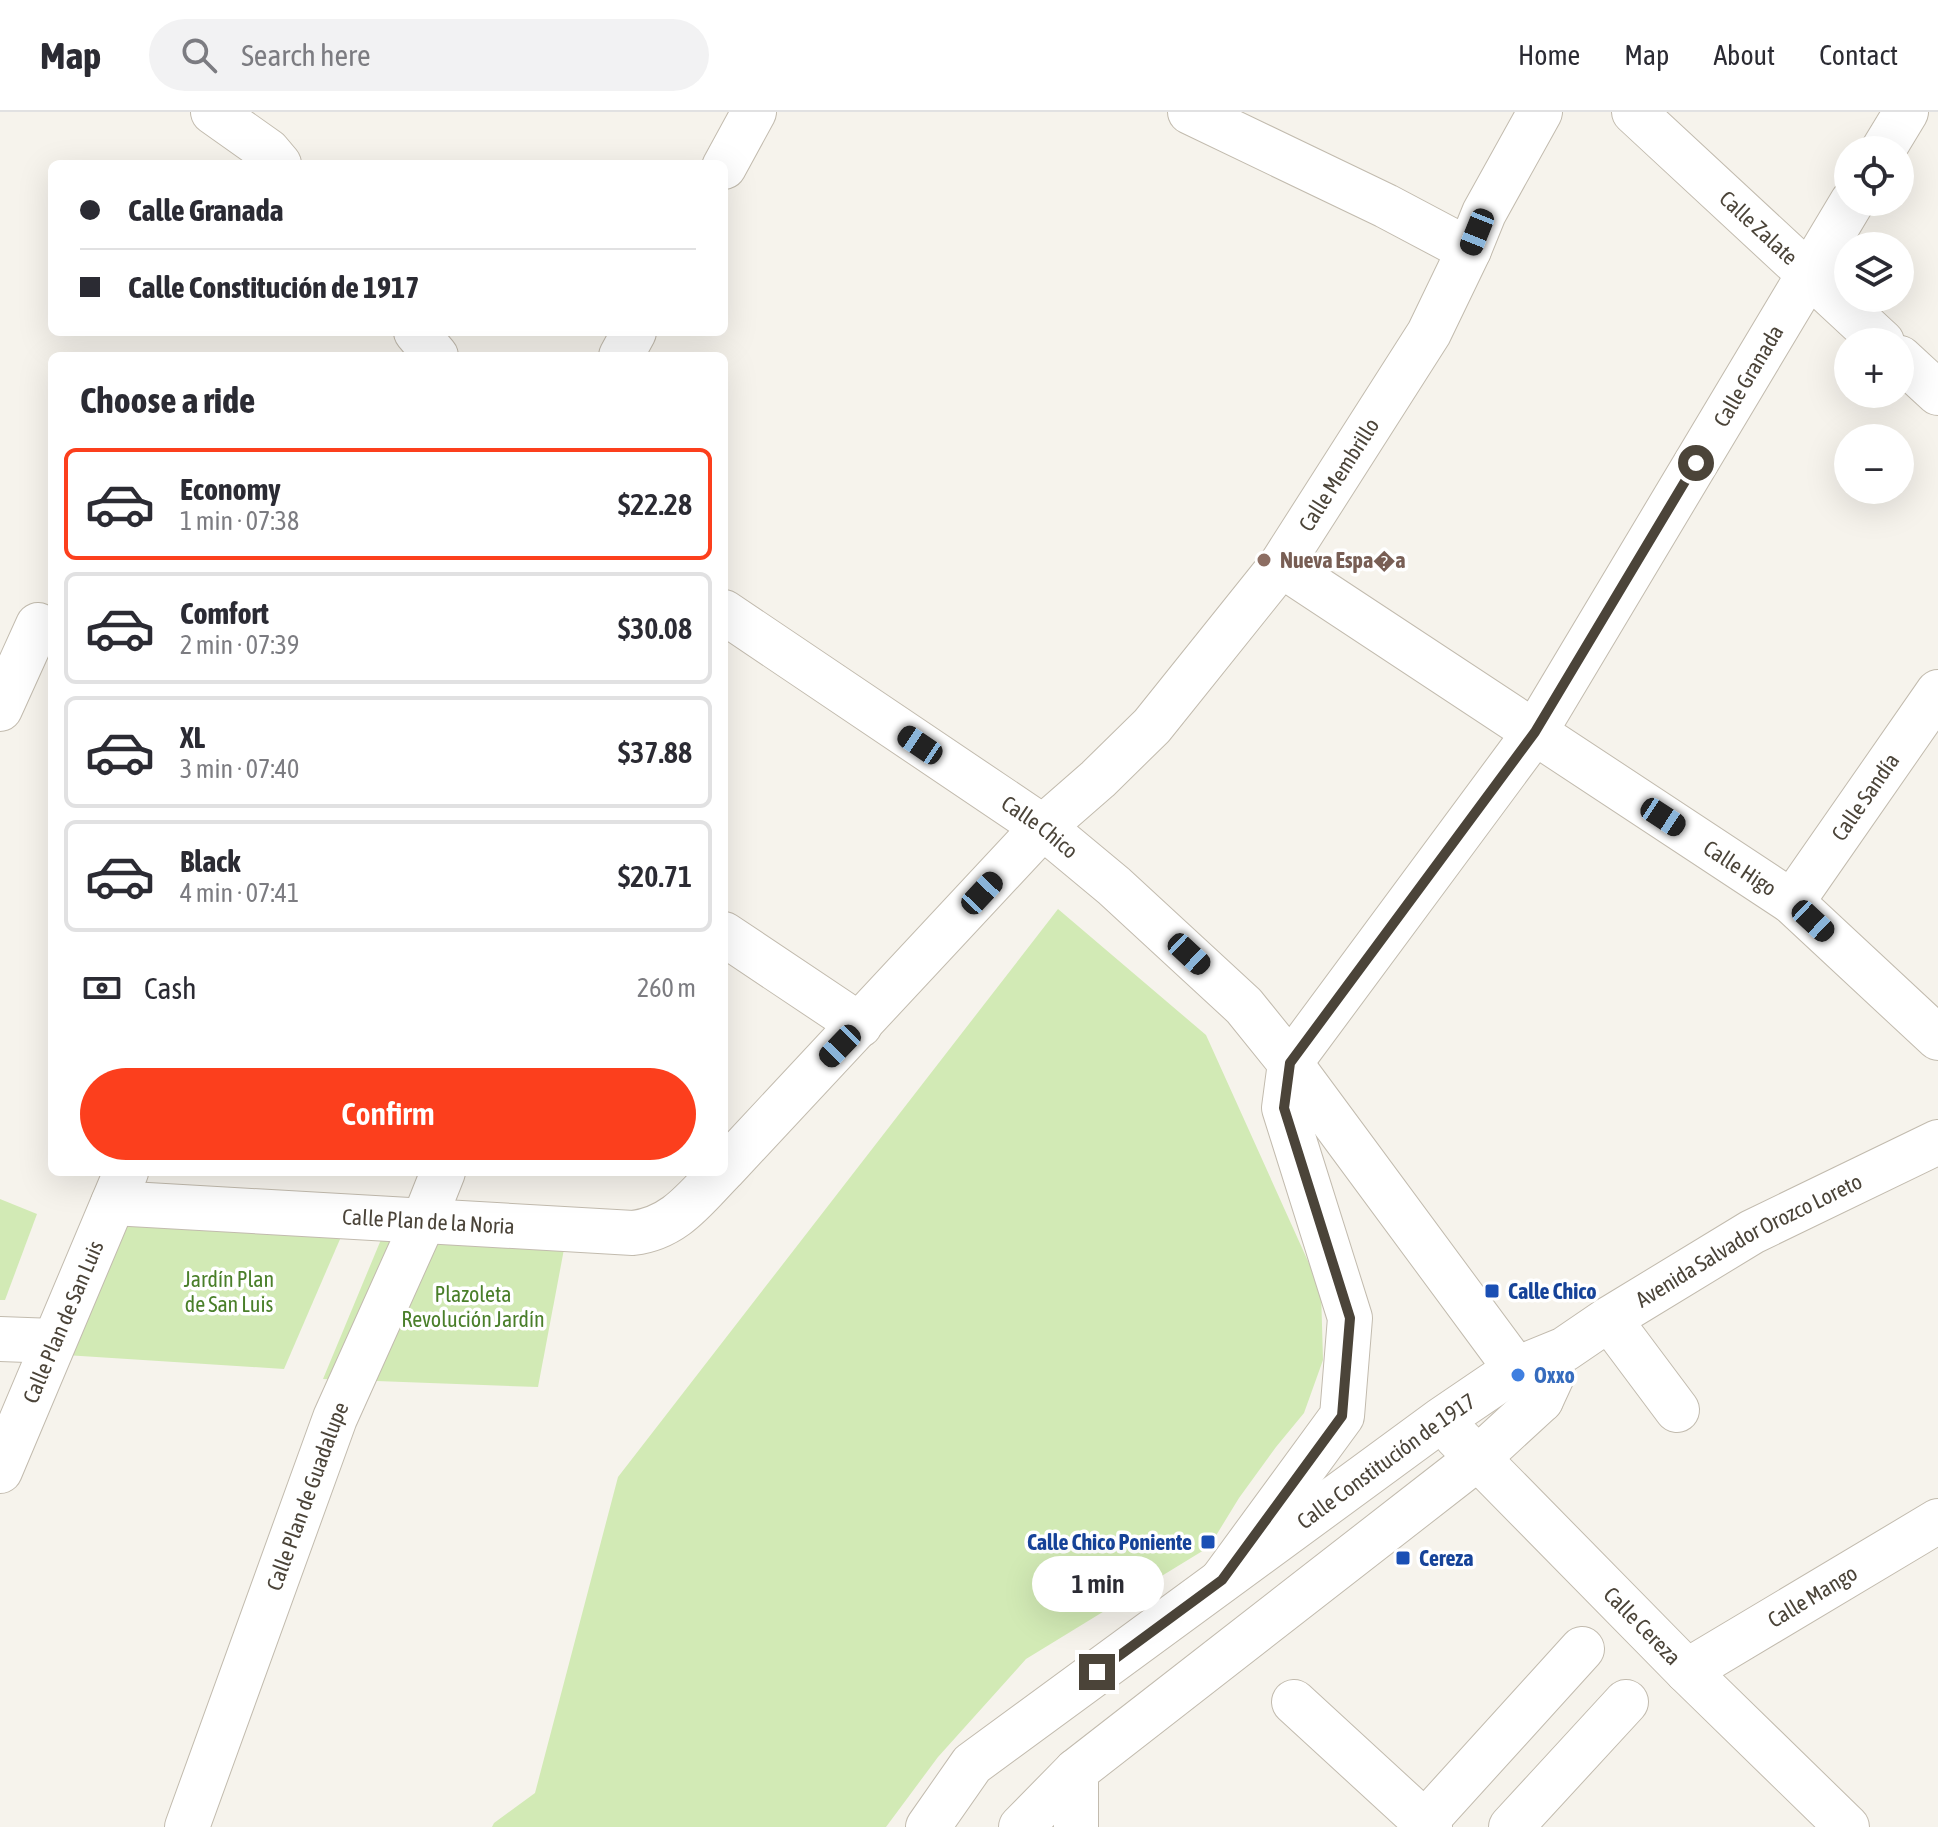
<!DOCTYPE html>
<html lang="en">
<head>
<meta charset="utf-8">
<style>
	:root { --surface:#fff; --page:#f2f2f3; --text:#2b2b33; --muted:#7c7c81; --line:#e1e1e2; --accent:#fc3f1d }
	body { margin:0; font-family:"Asap Condensed",sans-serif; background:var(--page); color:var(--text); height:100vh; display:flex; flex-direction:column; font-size:30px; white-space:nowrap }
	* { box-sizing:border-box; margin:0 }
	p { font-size:26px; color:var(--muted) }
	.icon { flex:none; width:44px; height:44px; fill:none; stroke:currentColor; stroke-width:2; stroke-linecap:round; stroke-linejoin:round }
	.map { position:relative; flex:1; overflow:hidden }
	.panel { position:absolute; left:48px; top:240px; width:680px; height:824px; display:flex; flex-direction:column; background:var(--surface); border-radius:12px; box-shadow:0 8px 32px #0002 }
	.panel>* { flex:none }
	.hud { position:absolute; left:48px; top:48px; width:680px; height:176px; border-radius:12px; box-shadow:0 8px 32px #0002; display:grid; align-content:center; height:176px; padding:0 32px; background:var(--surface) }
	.fabs { position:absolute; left:1834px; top:24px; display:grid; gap:16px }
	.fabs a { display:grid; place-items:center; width:80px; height:80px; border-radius:50%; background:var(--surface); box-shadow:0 8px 32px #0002; font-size:40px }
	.end { position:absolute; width:36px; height:36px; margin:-18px; border:10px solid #4b4439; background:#fff; box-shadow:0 0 0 4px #fff }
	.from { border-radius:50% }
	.bubble { position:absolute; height:56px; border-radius:28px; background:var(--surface); box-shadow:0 8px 32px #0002; font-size:26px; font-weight:600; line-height:56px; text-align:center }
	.car { position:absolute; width:24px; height:48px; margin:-24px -12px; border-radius:10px; box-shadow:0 0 6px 2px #0007; background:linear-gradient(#222 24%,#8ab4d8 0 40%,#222 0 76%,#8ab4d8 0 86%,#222 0) }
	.hud b { display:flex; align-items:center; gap:28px; height:76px; font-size:30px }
	.hud b+b { border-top:2px solid var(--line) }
	.hud i { width:20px; height:20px; background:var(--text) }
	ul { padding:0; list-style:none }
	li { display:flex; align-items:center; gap:24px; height:112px; margin:0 16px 12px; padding:0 16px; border:4px solid var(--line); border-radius:12px }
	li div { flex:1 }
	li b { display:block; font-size:30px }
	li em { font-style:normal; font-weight:600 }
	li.active { border-color:var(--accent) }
	li>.icon { width:72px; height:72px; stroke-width:1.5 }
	h2 { padding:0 32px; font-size:36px; line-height:96px }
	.pay { display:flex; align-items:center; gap:20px; height:88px; padding:0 32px; font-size:30px }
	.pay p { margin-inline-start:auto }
	.cta { display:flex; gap:16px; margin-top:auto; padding:16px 32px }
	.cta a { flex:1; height:92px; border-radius:48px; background:var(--accent); color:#fff; font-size:32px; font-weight:600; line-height:92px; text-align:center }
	header { display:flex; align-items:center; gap:48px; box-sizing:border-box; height:112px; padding:0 40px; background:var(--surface); border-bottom:2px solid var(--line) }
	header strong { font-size:38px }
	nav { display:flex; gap:44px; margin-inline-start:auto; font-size:28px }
	.search { width:560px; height:72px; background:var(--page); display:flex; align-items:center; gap:20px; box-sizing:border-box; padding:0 28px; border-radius:44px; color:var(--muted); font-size:30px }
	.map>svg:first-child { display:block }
</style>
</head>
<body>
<header>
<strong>Map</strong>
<div class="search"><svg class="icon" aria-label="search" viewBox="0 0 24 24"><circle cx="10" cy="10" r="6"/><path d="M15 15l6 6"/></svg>Search here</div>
<nav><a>Home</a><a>Map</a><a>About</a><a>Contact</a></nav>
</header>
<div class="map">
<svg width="1938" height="1715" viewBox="0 0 1938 1715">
	<rect width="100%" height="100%" fill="#f6f3ec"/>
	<g fill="#d2eab5">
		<polygon points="1058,797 1206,923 1321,1178 1323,1248 1304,1301 1276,1335 1239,1386 1209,1435 1026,1547 938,1645 886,1715 492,1715 494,1711 535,1681 618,1365"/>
		<polygon points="0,1087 37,1102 5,1188 0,1188"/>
		<polygon points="90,1099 347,1111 284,1257 34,1241"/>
		<polygon points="568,1116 538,1275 323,1267 385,1118"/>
	</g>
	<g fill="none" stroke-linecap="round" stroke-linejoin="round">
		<g stroke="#c2bbae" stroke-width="46">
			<g id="minor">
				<polyline points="213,0 268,39 279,52"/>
				<polyline points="1190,0 1386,94 1469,138"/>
				<path id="s1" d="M1634 0 1882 230"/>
				<polyline points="1883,38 1906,0"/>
				<polyline points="724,55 754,0"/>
				<polyline points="416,220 436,244"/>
				<polyline points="621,244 634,220"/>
				<polyline points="1900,246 1938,281"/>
				<path id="s2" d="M1281 453 1792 790 1938 926"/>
				<path id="s3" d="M724 500 1043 715 1114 774 1244 894 1290 951 1516 1257 1541 1288"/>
				<polyline points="0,597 38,513"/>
				<path id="s4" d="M1792 790 1938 580"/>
				<polyline points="724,822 860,913"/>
				<path id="s5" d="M724 1057 1043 715 1098 667 1152 614 1281 453 1429 221 1469 138 1484 101 1540 0"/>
				<path id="s6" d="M113 1091 633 1121C674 1116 694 1088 721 1060"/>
				<polyline points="1609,1207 1677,1298"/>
				<polyline points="0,1227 54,1229"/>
				<path id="s7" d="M1456 1324 1687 1559 1847 1715"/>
				<path id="s8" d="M0 1359 126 1060"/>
				<path id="s9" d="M1222 1468 1342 1304 1350 1206 1284 996 1290 951 1535 620 1852 90"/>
				<path id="s10" d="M1687 1559 1938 1409"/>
				<polyline points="1294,1590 1430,1715"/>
				<polyline points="1425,1710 1582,1537"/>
				<path id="s11" d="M187 1715 335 1306 424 1108 443 1060"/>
				<path id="s12" d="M928 1715 972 1652 1441 1308 1516 1257 1565 1237 1609 1207 1752 1120 1938 1030"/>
				<polyline points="1021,1715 1076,1659 1478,1346 1541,1288 1553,1262"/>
				<polyline points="1076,1715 1076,1659"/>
				<polyline points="1511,1715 1626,1590"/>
			</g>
		</g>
		<use href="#minor" stroke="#fff" stroke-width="44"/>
	</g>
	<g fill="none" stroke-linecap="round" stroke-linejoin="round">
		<polyline stroke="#4b4439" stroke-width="10" points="1097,1560 1222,1468 1342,1304 1350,1206 1284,996 1290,951 1535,620 1696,351"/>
	</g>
	<circle fill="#8d6e63" stroke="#fff" stroke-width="3" cx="1264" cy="448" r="8"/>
	<g fill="#1a4fb4" stroke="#fff" stroke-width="3">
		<rect x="1484" y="1171" width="16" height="16" rx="4"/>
		<rect x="1200" y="1422" width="16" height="16" rx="4"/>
		<rect x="1395" y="1438" width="16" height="16" rx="4"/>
	</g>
	<circle fill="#3f7fe0" stroke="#fff" stroke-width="3" cx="1518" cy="1263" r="8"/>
	<g text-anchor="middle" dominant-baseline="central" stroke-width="7" stroke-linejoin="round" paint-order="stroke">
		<g font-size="22" fill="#4b4439" stroke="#fff">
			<text stroke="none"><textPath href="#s1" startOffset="170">Calle Zalate</textPath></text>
			<text stroke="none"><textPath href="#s9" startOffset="1394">Calle Granada</textPath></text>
			<text stroke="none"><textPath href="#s5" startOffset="930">Calle Membrillo</textPath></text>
			<text stroke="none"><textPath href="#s4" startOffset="128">Calle Sandía</textPath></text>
			<text stroke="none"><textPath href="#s3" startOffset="382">Calle Chico</textPath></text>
			<text stroke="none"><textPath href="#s2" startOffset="550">Calle Higo</textPath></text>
			<text stroke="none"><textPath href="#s6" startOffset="316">Calle Plan de la Noria</textPath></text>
			<text stroke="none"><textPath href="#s12" startOffset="1016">Avenida Salvador Orozco Loreto</textPath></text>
			<text stroke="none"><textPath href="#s8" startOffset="162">Calle Plan de San Luis</textPath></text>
			<text stroke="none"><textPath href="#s12" startOffset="590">Calle Constitución de 1917</textPath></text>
			<text stroke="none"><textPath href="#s11" startOffset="352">Calle Plan de Guadalupe</textPath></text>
			<text stroke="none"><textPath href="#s10" startOffset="146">Calle Mango</textPath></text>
			<text stroke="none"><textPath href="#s7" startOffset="266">Calle Cereza</textPath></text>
		</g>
		<g font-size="22" font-weight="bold" fill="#785e54" stroke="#fff" text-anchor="start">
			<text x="1280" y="448">Nueva Espa�a</text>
		</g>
		<g font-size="22" fill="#4a7f2a" stroke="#fff">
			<text x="229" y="1167">Jardín Plan<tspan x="229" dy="25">de San Luis</tspan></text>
			<text x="473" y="1182">Plazoleta<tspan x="473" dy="25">Revolución Jardín</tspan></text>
		</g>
		<g font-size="22" font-weight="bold" fill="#164399" stroke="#fff" text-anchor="start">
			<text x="1508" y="1179">Calle Chico</text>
			<text x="1192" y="1430" text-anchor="end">Calle Chico Poniente</text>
			<text x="1419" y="1446">Cereza</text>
		</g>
		<g font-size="22" font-weight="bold" fill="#366cbe" stroke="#fff" text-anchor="start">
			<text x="1534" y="1263">Oxxo</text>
		</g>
	</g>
</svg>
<div class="fabs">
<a><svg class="icon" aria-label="locate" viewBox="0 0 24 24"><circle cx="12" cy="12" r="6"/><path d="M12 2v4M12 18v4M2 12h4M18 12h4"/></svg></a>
<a><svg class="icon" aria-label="layers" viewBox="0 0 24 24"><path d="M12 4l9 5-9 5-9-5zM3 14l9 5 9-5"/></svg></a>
<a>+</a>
<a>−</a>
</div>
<i class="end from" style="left:1696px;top:351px"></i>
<i class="end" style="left:1097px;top:1560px"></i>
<div class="bubble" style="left:1032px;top:1444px;width:132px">1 min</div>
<i class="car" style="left:1477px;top:120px;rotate:202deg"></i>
<i class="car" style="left:920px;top:633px;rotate:304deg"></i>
<i class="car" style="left:1663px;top:705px;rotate:123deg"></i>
<i class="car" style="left:982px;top:781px;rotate:43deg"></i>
<i class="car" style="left:1813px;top:809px;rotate:133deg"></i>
<i class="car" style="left:1189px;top:842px;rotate:133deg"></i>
<i class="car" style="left:840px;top:934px;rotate:224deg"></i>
<div class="hud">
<b><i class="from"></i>Calle Granada</b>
<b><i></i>Calle Constitución de 1917</b>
</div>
<section class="panel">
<h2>Choose a ride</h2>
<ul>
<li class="active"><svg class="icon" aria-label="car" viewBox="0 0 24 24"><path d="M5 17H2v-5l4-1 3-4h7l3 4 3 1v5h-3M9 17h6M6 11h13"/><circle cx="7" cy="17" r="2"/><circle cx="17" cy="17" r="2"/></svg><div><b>Economy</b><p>1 min · 07:38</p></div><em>$22.28</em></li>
<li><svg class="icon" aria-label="car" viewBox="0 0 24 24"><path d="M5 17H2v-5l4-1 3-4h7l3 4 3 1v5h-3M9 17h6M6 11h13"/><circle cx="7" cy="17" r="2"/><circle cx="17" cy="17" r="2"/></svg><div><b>Comfort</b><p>2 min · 07:39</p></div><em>$30.08</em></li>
<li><svg class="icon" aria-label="car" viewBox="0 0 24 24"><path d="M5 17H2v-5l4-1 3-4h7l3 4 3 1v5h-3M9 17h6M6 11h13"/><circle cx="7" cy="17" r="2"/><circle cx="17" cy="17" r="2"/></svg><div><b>XL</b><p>3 min · 07:40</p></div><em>$37.88</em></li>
<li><svg class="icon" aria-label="car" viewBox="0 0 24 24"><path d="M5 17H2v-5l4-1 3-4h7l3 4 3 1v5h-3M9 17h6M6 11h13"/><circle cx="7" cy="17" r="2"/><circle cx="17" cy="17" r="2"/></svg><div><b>Black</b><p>4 min · 07:41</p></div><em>$20.71</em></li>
</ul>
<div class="pay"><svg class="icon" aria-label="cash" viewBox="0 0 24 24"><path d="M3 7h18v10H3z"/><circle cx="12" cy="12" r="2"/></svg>Cash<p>260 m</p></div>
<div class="cta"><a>Confirm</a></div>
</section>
</div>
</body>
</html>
